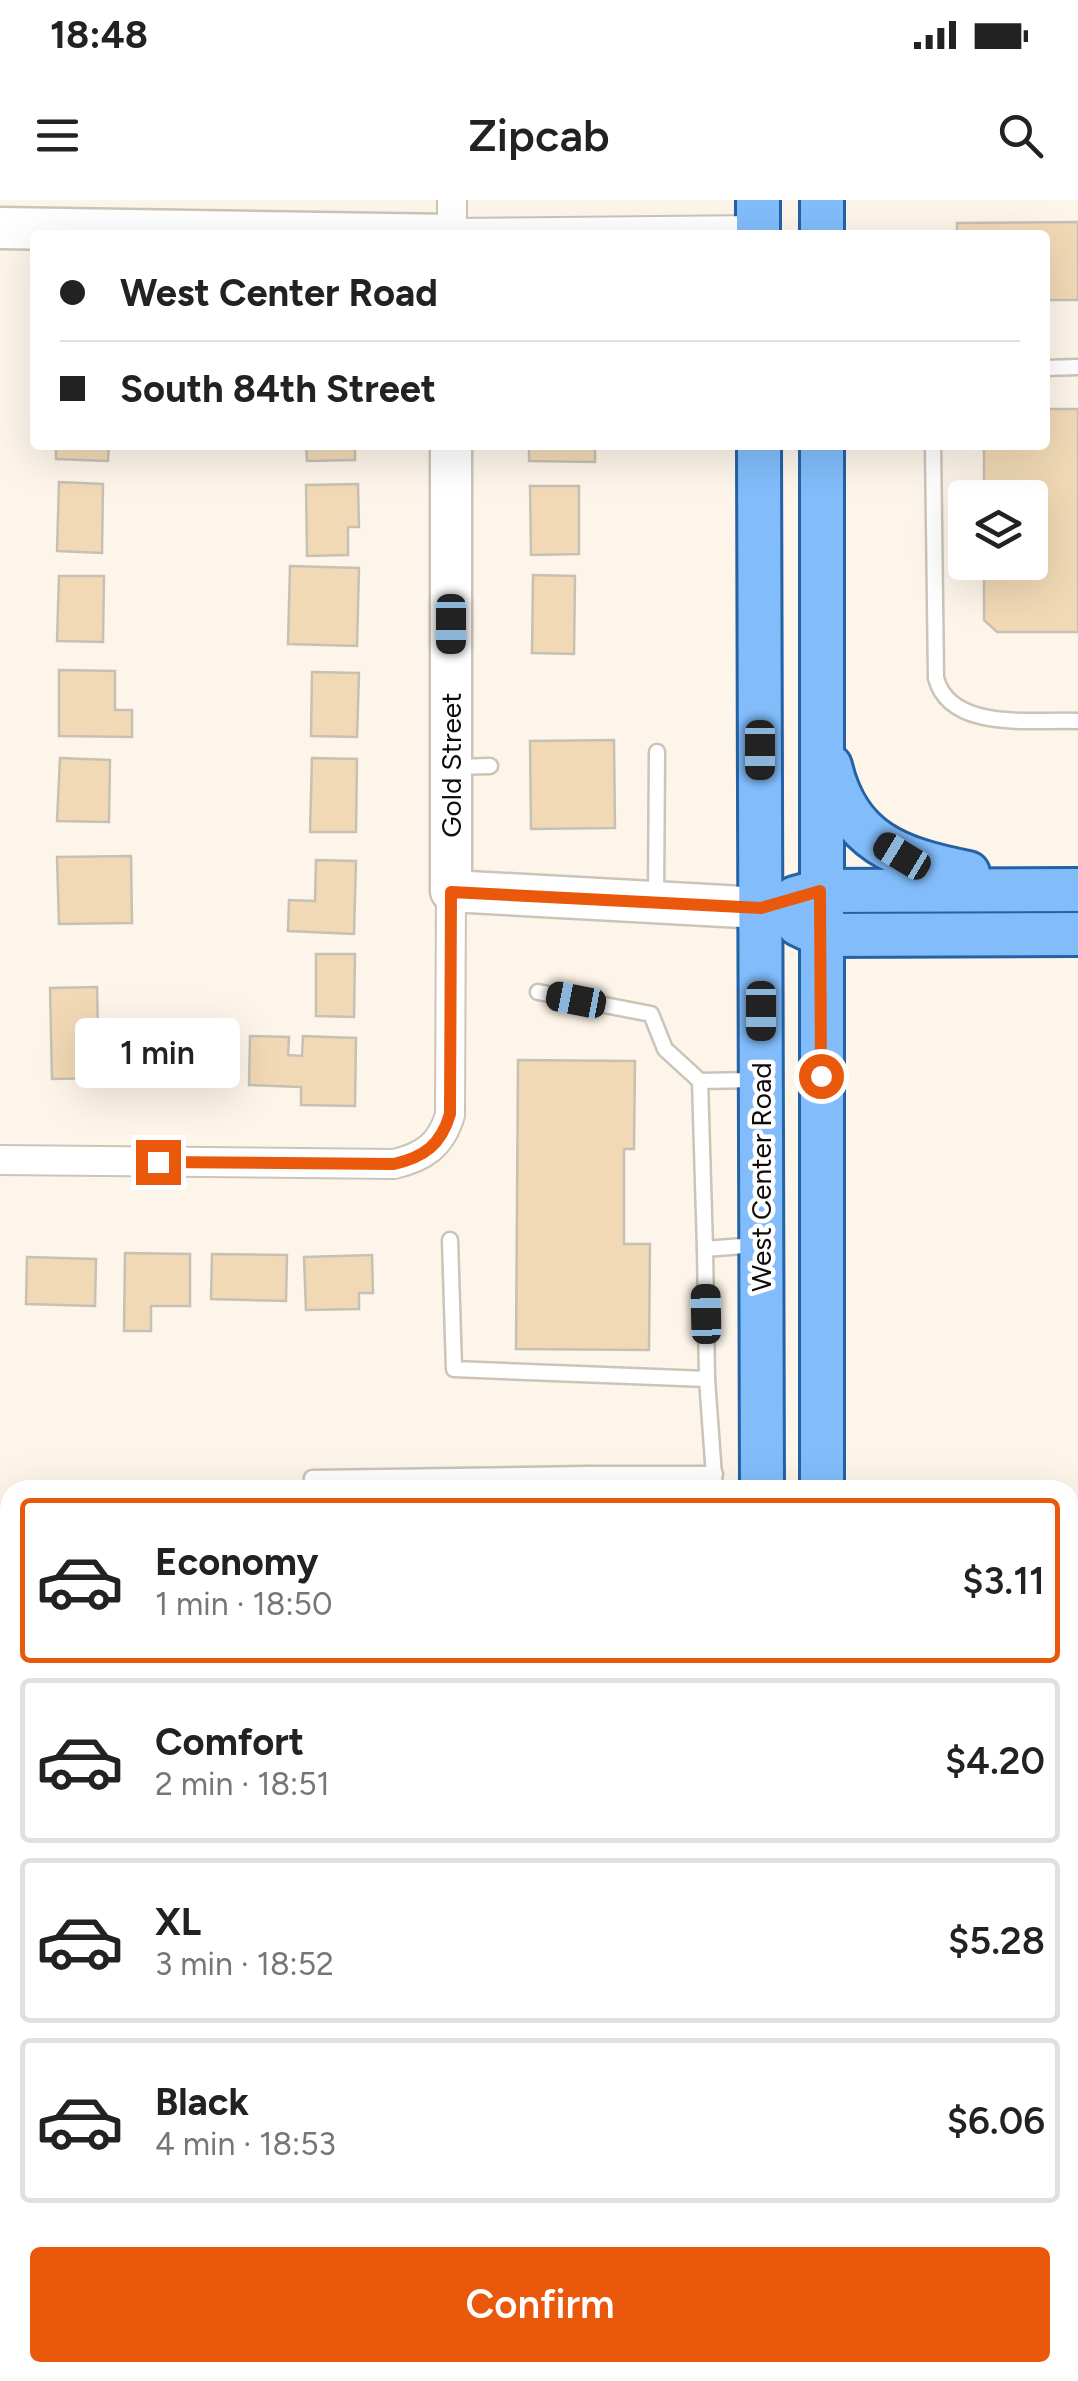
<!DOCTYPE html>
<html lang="en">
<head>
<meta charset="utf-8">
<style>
	:root { --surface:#fff; --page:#f2f2f2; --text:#222; --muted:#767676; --line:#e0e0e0; --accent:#ea580c }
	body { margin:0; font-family:Figtree,sans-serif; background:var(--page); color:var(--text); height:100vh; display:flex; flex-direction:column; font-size:38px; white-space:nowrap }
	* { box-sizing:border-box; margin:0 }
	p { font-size:32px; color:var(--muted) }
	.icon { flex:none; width:55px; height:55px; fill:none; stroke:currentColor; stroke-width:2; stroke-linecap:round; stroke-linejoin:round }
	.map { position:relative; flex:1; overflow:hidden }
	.panel { position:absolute; left:0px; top:1280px; width:1080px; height:902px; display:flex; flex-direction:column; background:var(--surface); border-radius:30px 30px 0 0; box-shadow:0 10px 40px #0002 }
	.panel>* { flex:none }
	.guide { position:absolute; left:30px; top:30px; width:1020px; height:220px; border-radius:10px; box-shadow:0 10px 40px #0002; display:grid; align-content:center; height:220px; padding:0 30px; background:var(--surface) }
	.controls { position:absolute; left:948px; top:280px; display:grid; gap:20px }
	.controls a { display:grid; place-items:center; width:100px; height:100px; border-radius:10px; background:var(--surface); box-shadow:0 10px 40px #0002; font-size:50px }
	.end { position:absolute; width:45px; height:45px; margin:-22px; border:12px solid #ea580c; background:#fff; box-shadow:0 0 0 5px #fff }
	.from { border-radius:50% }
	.bubble { position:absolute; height:70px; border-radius:10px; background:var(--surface); box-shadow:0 10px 40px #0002; font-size:32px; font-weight:600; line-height:70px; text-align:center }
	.car { position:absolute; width:30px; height:60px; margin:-30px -15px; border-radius:12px; box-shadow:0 0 8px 2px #0007; background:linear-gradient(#222 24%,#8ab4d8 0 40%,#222 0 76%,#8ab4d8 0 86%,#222 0) }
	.guide b { display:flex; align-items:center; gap:35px; height:95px; font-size:38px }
	.guide b+b { border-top:2px solid var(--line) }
	.guide i { width:25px; height:25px; background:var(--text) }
	ul { padding:18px 0 0; list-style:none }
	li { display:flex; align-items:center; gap:30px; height:165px; margin:0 20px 15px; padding:0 10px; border:5px solid var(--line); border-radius:10px }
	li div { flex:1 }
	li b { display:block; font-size:38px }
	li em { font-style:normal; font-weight:600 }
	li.selected { border-color:var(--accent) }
	li>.icon { width:90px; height:90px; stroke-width:1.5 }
	.button { display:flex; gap:20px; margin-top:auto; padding:20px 30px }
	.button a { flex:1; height:115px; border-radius:10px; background:var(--accent); color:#fff; font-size:40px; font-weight:600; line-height:115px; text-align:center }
	.status { display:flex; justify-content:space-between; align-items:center; height:70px; padding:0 50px; background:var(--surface); direction:ltr }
	.status svg { height:28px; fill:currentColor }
	header { display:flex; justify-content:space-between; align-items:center; height:130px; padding:0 30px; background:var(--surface); font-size:45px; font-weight:600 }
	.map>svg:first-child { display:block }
</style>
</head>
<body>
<div class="status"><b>18:48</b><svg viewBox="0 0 49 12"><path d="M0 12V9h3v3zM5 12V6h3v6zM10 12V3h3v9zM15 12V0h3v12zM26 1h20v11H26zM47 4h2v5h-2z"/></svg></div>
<header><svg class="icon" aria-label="menu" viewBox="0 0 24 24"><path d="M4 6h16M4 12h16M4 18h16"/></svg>Zipcab<svg class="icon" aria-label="search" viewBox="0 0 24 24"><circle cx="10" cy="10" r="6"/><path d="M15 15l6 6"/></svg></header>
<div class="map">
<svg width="1078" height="2181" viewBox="0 0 1078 2181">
	<defs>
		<pattern id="grass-tufts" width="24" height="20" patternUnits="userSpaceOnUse" patternTransform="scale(2.5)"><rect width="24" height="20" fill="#d3c2a9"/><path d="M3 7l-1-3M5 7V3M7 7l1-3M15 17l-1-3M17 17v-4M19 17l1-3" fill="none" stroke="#b4a690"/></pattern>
	</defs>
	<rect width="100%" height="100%" fill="#fdf5e9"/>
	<polygon fill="url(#grass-tufts)" points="0,1538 10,1556 10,2172 174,2173 174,2181 25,2181 0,2174"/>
	<rect fill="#d3c2a9" x="274" y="2172" width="249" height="9"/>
	<g fill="#f1d9b5" stroke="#c7c0b4" stroke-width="2.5">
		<polygon points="1078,22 1078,100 1045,100 1045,35 957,35 957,23"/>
		<polygon points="1045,209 1078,209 1078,432 997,432 984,420 984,362 1030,362 1030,298 984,298 984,245 1045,245"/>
		<polygon points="56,245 109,245 108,261 56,259"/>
		<polygon points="306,245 355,245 355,260 307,261"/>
		<polygon points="529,245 595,245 595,262 529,261"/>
		<polygon points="59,282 103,284 102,353 57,351"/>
		<polygon points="358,284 359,327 348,327 348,355 307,356 306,285"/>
		<polygon points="530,286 579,286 579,354 531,355"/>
		<polygon points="290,366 359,368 357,446 288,444"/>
		<polygon points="533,375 575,376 574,454 532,453"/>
		<polygon points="59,376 104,376 103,442 57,441"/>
		<polygon points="59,470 115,471 115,510 132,510 132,537 59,536"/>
		<polygon points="312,472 359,473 357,537 311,536"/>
		<polygon points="614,540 615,628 531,629 530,541"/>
		<polygon points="60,558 110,560 109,622 57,621"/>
		<polygon points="312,558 357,559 356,632 310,632"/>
		<polygon points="131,656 132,723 59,724 57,657"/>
		<polygon points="316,660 356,661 354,734 288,731 289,700 315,701"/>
		<polygon points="316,754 355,754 354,817 316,816"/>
		<polygon points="97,787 99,878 52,879 50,788"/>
		<polygon points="128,835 201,836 201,883 127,882"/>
		<polygon points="250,836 289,837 288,855 302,856 303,836 356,838 355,906 301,905 301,887 249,885"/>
		<polygon points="518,860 635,861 634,949 624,949 624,1044 650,1044 649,1150 516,1149"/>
		<polygon points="125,1053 190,1054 190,1106 151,1106 151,1131 124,1131"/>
		<polygon points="212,1054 287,1055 286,1101 211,1099"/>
		<polygon points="372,1055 373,1093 359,1093 359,1109 306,1110 304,1057"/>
		<polygon points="27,1057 96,1059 95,1106 26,1104"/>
		<rect x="1070" y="1432" width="8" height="96"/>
	</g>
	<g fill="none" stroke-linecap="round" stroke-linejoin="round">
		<g stroke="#ccc4b9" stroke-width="19">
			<g id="service">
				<polyline points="1045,168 1078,167"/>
				<path d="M933 245 936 478C950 532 1033 519 1078 521"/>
				<polyline points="452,567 490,566"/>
				<polyline points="656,697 657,552"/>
				<polyline points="538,792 651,814 665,849 700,881 755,880"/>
				<polyline points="700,881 705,1049"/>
				<polyline points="450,1040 454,1169 707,1179 705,1049 756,1045"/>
				<polyline points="707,1179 715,1290"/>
				<polyline points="311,1290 312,1278 588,1274"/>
				<polyline points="588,1290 588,1274 715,1274"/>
				<polyline points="1070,1427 1078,1427"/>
			</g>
		</g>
		<g stroke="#ccc4b9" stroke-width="32">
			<g id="minor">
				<polyline points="452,0 452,33 758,30"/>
				<path d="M0 960 394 964C424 957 441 945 450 915L451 691"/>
			</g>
		</g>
		<g stroke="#ccc4b9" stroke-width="45">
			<g id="secondary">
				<polyline points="0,28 452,35"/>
				<polyline points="451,245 451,691 761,708"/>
			</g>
		</g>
		<g stroke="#2362a5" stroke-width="48">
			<g id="primary">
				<polyline points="758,0 758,35"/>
				<polyline points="822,0 822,35"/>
				<polyline points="759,245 762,1290"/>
				<polyline points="822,245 822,1290"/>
				<path d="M830 566C848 642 898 659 968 673"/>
				<polyline points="795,698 821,691 1078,690"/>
				<polyline points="798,724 821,735 1078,734"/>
				<polyline points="766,2172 766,2181"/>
				<polyline points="826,2172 826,2181"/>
			</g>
		</g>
		<use href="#service" stroke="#fff" stroke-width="14"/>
		<use href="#minor" stroke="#fff" stroke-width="28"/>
		<use href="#secondary" stroke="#fff" stroke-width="40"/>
		<use href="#primary" stroke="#82bcfb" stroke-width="42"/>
	</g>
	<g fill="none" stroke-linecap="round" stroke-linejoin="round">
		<path stroke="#ea580c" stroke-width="12" d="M158 962 394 964C424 957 441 945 450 914L451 692 761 708 820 691 821 876"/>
	</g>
	<g text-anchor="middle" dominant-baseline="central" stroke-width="9" stroke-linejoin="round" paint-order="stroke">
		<g font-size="28" fill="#0f0c09" stroke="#fff">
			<text transform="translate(451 565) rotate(-90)">Gold Street</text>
			<text transform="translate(761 977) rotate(-90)">West Center Road</text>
		</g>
	</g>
</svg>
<div class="controls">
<a><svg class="icon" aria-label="layers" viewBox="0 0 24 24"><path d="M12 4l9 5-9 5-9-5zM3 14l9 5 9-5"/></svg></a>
</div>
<i class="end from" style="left:821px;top:876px"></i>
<i class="end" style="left:158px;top:962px"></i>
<div class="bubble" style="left:75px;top:818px;width:165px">1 min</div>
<i class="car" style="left:451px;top:424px;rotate:180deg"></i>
<i class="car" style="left:760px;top:550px;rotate:180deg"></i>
<i class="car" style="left:902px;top:656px;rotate:301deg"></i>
<i class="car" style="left:576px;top:800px;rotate:281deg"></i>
<i class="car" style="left:761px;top:811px;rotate:180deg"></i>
<i class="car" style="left:706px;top:1114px;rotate:359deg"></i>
<div class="guide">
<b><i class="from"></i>West Center Road</b>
<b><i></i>South 84th Street</b>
</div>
<section class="panel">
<ul>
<li class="selected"><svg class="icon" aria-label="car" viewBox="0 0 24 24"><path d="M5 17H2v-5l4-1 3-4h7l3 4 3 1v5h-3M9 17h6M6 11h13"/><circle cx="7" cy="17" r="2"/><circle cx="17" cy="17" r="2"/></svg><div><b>Economy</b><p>1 min · 18:50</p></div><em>$3.11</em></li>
<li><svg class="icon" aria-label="car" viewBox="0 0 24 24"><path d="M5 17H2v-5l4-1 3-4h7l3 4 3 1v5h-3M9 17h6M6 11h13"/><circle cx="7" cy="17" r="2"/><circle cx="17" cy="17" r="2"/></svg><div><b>Comfort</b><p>2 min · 18:51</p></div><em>$4.20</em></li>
<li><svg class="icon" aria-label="car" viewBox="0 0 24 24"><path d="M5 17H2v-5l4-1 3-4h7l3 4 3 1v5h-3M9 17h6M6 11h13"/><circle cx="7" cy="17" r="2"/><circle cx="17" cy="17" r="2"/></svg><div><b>XL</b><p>3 min · 18:52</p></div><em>$5.28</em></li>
<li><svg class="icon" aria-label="car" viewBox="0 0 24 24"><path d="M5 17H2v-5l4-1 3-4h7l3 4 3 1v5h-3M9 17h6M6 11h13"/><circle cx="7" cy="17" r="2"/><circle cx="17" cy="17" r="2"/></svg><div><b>Black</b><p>4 min · 18:53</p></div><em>$6.06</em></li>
</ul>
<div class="button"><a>Confirm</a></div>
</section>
</div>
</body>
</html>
